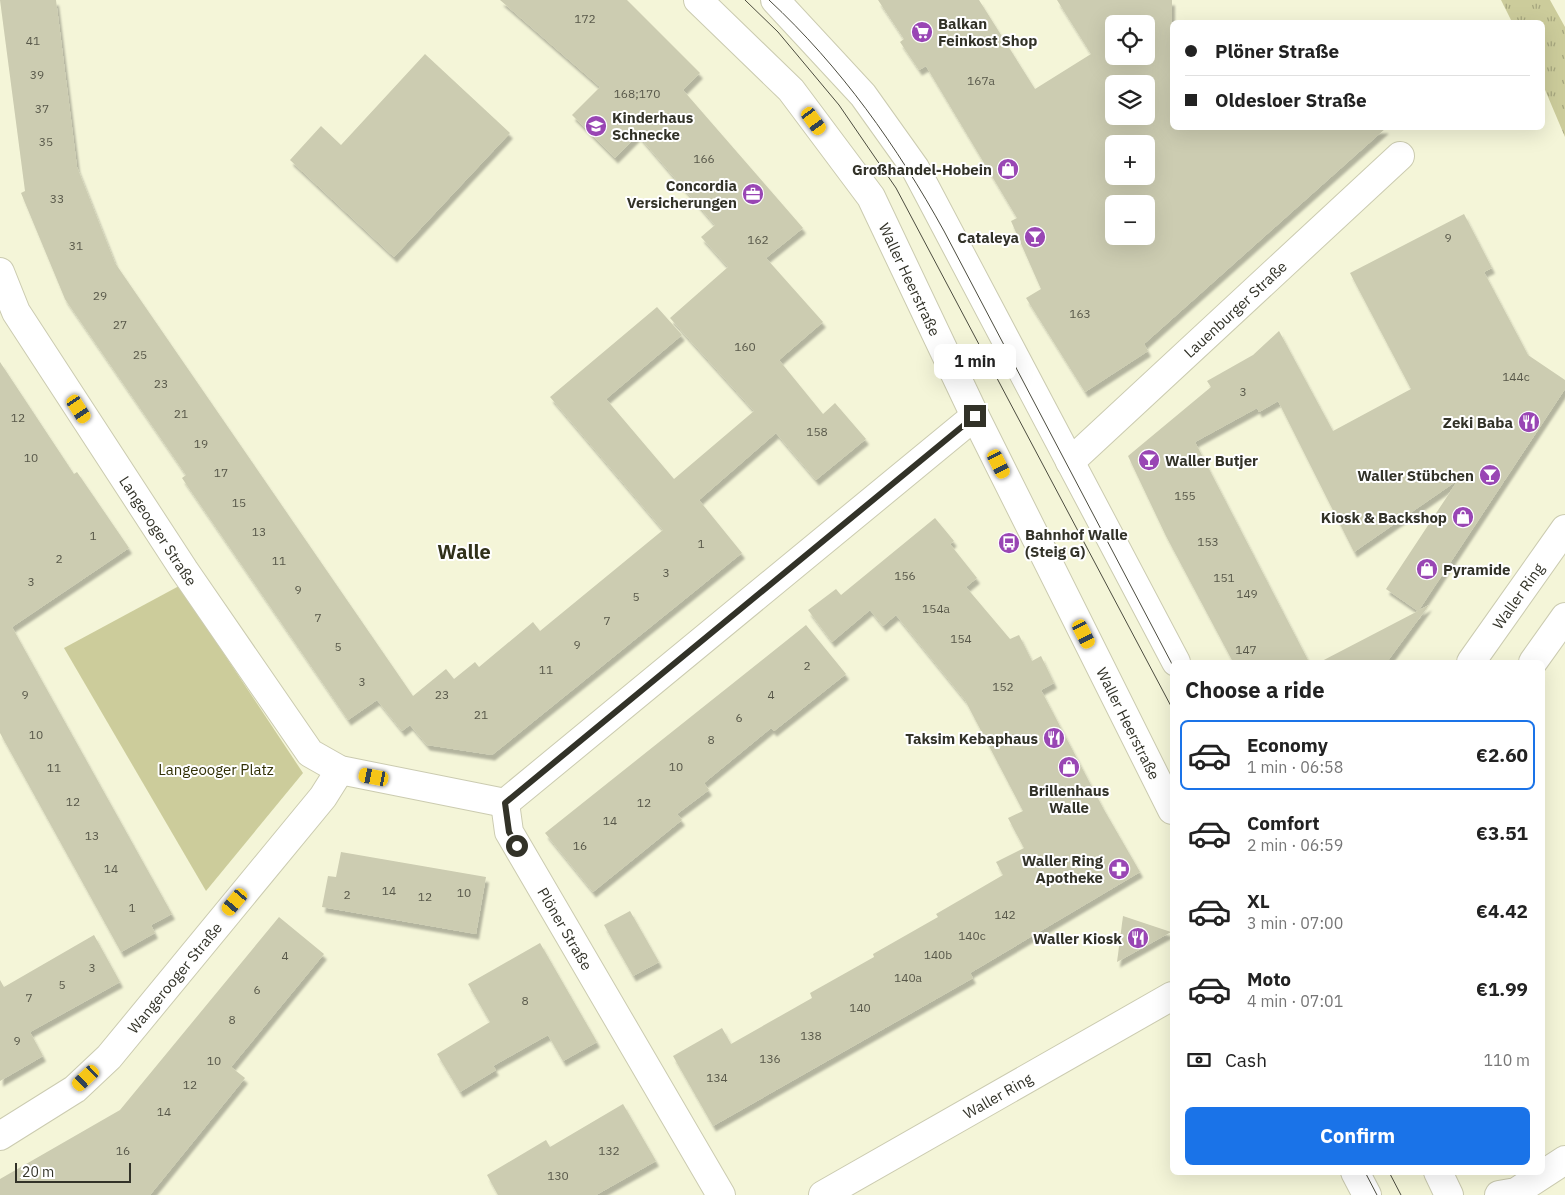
<!DOCTYPE html>
<html lang="en">
<head>
<meta charset="utf-8">
<style>
	:root { --surface:#fff; --page:#f6f6f6; --text:#222; --muted:#767676; --line:#e0e0e0; --accent:#1a73e8 }
	body { margin:0; font-family:"IBM Plex Sans",sans-serif; background:var(--page); color:var(--text); height:100vh; display:flex; flex-direction:column; font-size:19px; white-space:nowrap }
	* { box-sizing:border-box; margin:0 }
	p { font-size:16px; color:var(--muted) }
	.icon { flex:none; width:28px; height:28px; fill:none; stroke:currentColor; stroke-width:2; stroke-linecap:round; stroke-linejoin:round }
	.map { position:relative; flex:1; overflow:hidden }
	.drawer { position:absolute; left:1170px; top:660px; width:375px; height:515px; display:flex; flex-direction:column; background:var(--surface); border-radius:8px; box-shadow:0 5px 20px #0002 }
	.drawer>* { flex:none }
	.banner { position:absolute; left:1170px; top:20px; width:375px; height:110px; border-radius:8px; box-shadow:0 5px 20px #0002; display:grid; align-content:center; height:110px; padding:0 15px; background:var(--surface) }
	.tools { position:absolute; left:1105px; top:15px; display:grid; gap:10px }
	.tools a { display:grid; place-items:center; width:50px; height:50px; border-radius:8px; background:var(--surface); box-shadow:0 5px 20px #0002; font-size:25px }
	.scale { position:absolute; left:15px; bottom:12px; width:116px; box-sizing:border-box; padding-left:5px; border:2px solid #323228; border-top:0; font-size:14px; line-height:18px; white-space:nowrap; color:#323228; -webkit-text-stroke:4px #fff; paint-order:stroke }
	.end { position:absolute; width:22px; height:22px; margin:-11px; border:6px solid #323228; background:#fff; box-shadow:0 0 0 2px #fff }
	.from { border-radius:50% }
	.bubble { position:absolute; height:35px; border-radius:8px; background:var(--surface); box-shadow:0 5px 20px #0002; font-size:16px; font-weight:800; line-height:35px; text-align:center }
	.car { position:absolute; width:15px; height:30px; margin:-15px -8px; border-radius:6px; box-shadow:0 0 4px 1px #0007; background:linear-gradient(#f5c518 24%,#345 0 40%,#f5c518 0 76%,#345 0 86%,#f5c518 0) }
	.banner b { display:flex; align-items:center; gap:18px; height:48px; font-size:19px }
	.banner b+b { border-top:1px solid var(--line) }
	.banner i { width:12px; height:12px; background:var(--text) }
	ul { padding:0; list-style:none }
	li { display:flex; align-items:center; gap:15px; height:70px; margin:0 10px 8px; padding:0 5px; border:2px solid transparent; border-radius:8px }
	li div { flex:1 }
	li b { display:block; font-size:19px }
	li em { font-style:normal; font-weight:800 }
	li.selected { border-color:var(--accent) }
	li>.icon { width:45px; height:45px; stroke-width:1.5 }
	h2 { padding:0 15px; font-size:22px; line-height:60px }
	.pay { display:flex; align-items:center; gap:12px; height:55px; padding:0 15px; font-size:19px }
	.pay p { margin-inline-start:auto }
	.button { display:flex; gap:10px; margin-top:auto; padding:10px 15px }
	.button a { flex:1; height:58px; border-radius:8px; background:var(--accent); color:#fff; font-size:20px; font-weight:800; line-height:58px; text-align:center }
	.map>svg:first-child { display:block }
</style>
</head>
<body>
<div class="map">
<svg width="1565" height="1195" viewBox="0 0 1565 1195">
	<defs>
		<pattern id="grass-tufts" width="24" height="20" patternUnits="userSpaceOnUse" patternTransform="scale(1.25)"><rect width="24" height="20" fill="#cccc9b"/><path d="M3 7l-1-3M5 7V3M7 7l1-3M15 17l-1-3M17 17v-4M19 17l1-3" fill="none" stroke="#a6a67e"/></pattern>
		<filter id="shadow"><feDropShadow dx="3" dy="5.5" stdDeviation="1" flood-color="#0004"/></filter>
	</defs>
	<rect width="100%" height="100%" fill="#f4f5d8"/>
	<polygon fill="url(#grass-tufts)" points="1501,0 1550,0 1565,27 1565,137 1543,85 1542,22 1512,22"/>
	<polygon fill="#cccc9b" points="179,586 303,773 206,891 64,648"/>
	<g fill="#ccccb1" fill-rule="evenodd" filter="url(#shadow)">
		<polygon points="0,0 56,0 77,167 115,263 413,696 446,669 454,679 475,662 479,667 533,622 540,631 663,530 550,397 657,307 682,335 606,399 674,479 754,411 670,318 728,267 701,237 715,225 638,135 615,158 572,115 600,87 500,0 627,0 700,73 683,90 803,228 766,258 823,322 779,360 823,414 835,403 866,439 816,480 776,433 699,500 742,553 492,755 427,745 410,725 402,731 377,700 348,720 182,478 186,475 65,299 21,193 25,191"/>
		<path d="M878 0H979L1035 89 1091 54 1057 0H1172V128H1386L1144 344 1148 351 1085 392 1026 298 1041 289 1011 221 1017 218 926 66 919 70 900 42 904 39ZM1114 24H1146V56H1114ZM1114 84H1146V116H1114ZM1114 144H1146V176H1114ZM1114 204H1146V236H1114Z"/>
		<polygon points="425,54 510,133 394,257 290,160 321,126 341,145"/>
		<polygon points="1464,214 1492,268 1484,272 1528,355 1565,380 1565,389 1419,610 1429,605 1387,662 1320,662 1418,611 1386,589 1458,480 1354,552 1278,401 1259,412 1257,408 1195,442 1309,662 1233,662 1166,536 1128,456 1211,387 1207,381 1253,355 1279,331 1333,431 1411,389 1350,273"/>
		<polygon points="0,362 74,474 77,472 129,548 12,627 172,914 151,925 155,933 121,952 0,733"/>
		<polygon points="935,518 954,541 950,544 977,578 966,587 1010,639 1019,635 1032,661 1041,656 1054,683 1041,690 1103,808 1140,872 970,973 973,978 713,1126 673,1056 722,1028 731,1044 812,998 810,993 874,957 873,954 938,917 936,914 1003,875 996,862 1024,848 1008,818 1023,811 965,700 896,615 883,626 870,610 832,642 808,610 836,589 841,595"/>
		<polygon points="806,625 846,674 774,731 771,728 704,783 709,790 677,814 682,820 593,892 545,833"/>
		<polygon points="341,852 486,877 476,934 322,907 328,876 336,877"/>
		<polygon points="630,911 659,962 633,976 604,925"/>
		<polygon points="1123,916 1171,932 1117,962"/>
		<polygon points="279,917 324,954 231,1067 245,1078 150,1195 0,1195 0,1179 120,1110"/>
		<polygon points="94,935 120,982 30,1032 43,1056 0,1081 0,980 4,987"/>
		<polygon points="540,943 597,1042 563,1061 548,1035 493,1066 496,1070 460,1092 437,1054 490,1022 468,984"/>
		<polygon points="623,1104 656,1161 596,1195 498,1195 487,1175 546,1140 550,1147"/>
	</g>
	<g fill="none" stroke-linecap="round" stroke-linejoin="round">
		<g stroke="#cbcbb0" stroke-width="30">
			<g id="street">
				<path id="s1" d="M0 272 16 312 184 570 310 753 340 770 505 803"/>
				<path id="s2" d="M1070 462 1400 156"/>
				<polyline points="505,803 975,416"/>
				<path id="s3" d="M505 803 509 832 721 1195"/>
				<path id="s4" d="M0 1136 75 1089 109 1057 323 797 340 770"/>
				<polyline points="1499,1195 1516,1192 1565,1160"/>
			</g>
		</g>
		<g stroke="#cbcbb0" stroke-width="30">
			<g id="secondary">
				<path id="s5" d="M698 0 791 90 871 197 975 416 1172 810"/>
				<polyline points="775,0 863,95 915,168 1176,662"/>
				<path id="s6" d="M1471 662 1565 529"/>
				<polyline points="1533,662 1565,617"/>
				<polyline points="1355,1172 1367,1195"/>
				<polyline points="1438,1172 1449,1195"/>
				<path id="s7" d="M823 1195 1172 996"/>
			</g>
		</g>
		<use href="#street" stroke="#fff" stroke-width="28"/>
		<use href="#secondary" stroke="#fff" stroke-width="28"/>
		<g stroke="#4c4c3f" stroke-width="1">
			<polyline points="745,0 778,32 839,105 896,188 1172,708"/>
			<path d="M769 0C841 67 897 146 944 231L1172 664"/>
			<polyline points="1365,1172 1377,1195"/>
			<polyline points="1389,1172 1401,1195"/>
		</g>
	</g>
	<g fill="none" stroke-linecap="round" stroke-linejoin="round">
		<polyline stroke="#323228" stroke-width="6" points="517,846 509,832 505,803 975,416"/>
	</g>
	<defs>
		<g id="supermarket-disc" transform="scale(1.125)"><circle r="9.5" fill="#9946b4" stroke="#fff"/><path d="M-6-5.5h2.5l.6 2H6L4.5 2H-2.5L-4.4-4H-6ZM-1.5 3.2a1.3 1.3 0 1 0 .1 0ZM3 3.2a1.3 1.3 0 1 0 .1 0Z" fill="#fff"/></g>
		<g id="school-disc" transform="scale(1.125)"><circle r="9.5" fill="#9946b4" stroke="#fff"/><path d="M0-5L7-2L0 1L-7-2ZM-4 1L0 2.5L4 1V4Q0 6-4 4Z" fill="#fff"/></g>
		<g id="shop-disc" transform="scale(1.125)"><circle r="9.5" fill="#9946b4" stroke="#fff"/><path d="M-5-2.5h2.3a2.7 3.5 0 0 1 5.4 0H5L5.5 6h-11ZM-1.5-2.5h3a1.5 2.3 0 0 0-3 0Z" fill="#fff"/></g>
		<g id="office-disc" transform="scale(1.125)"><circle r="9.5" fill="#9946b4" stroke="#fff"/><path d="M-6-3h4V-5.5h4V-3h4V5H-6ZM-1-4.5V-3h2v-1.5ZM-6 0V1H6V0Z" fill="#fff"/></g>
		<g id="bar-disc" transform="scale(1.125)"><circle r="9.5" fill="#9946b4" stroke="#fff"/><path d="M-6-5H6L.8 .8V4.5H3.5V6h-7V4.5H-.8V.8Z" fill="#fff"/></g>
		<g id="restaurant-disc" transform="scale(1.125)"><circle r="9.5" fill="#9946b4" stroke="#fff"/><path d="M-5-6h1v4h1v-4h1v4h1v-4h1v5L-1.5 .5V6h-2V.5L-5-1ZM5-6V6H3V1.5H1.5Q1.5-4 5-6Z" fill="#fff"/></g>
		<g id="bus-disc" transform="scale(1.125)"><circle r="9.5" fill="#9946b4" stroke="#fff"/><path d="M-5-6H5V4H4V6H2V4H-2V6H-4V4H-5ZM-3.5-4V0h7V-4ZM-3.5 1.2v1.5H-2V1.2ZM2 1.2v1.5H3.5V1.2Z" fill="#fff"/></g>
		<g id="pharmacy-disc" transform="scale(1.125)"><circle r="9.5" fill="#9946b4" stroke="#fff"/><path d="M-2-6h4v4h4v4h-4v4h-4v-4h-4v-4h4Z" fill="#fff"/></g>
	</defs>
	<g fill-rule="evenodd">
		<use href="#supermarket-disc" x="922" y="32"/>
		<use href="#school-disc" x="596" y="126"/>
		<use href="#shop-disc" x="1008" y="169"/>
		<use href="#office-disc" x="753" y="194"/>
		<use href="#bar-disc" x="1035" y="237"/>
		<use href="#restaurant-disc" x="1529" y="422"/>
		<use href="#bar-disc" x="1149" y="460"/>
		<use href="#bar-disc" x="1490" y="475"/>
		<use href="#shop-disc" x="1463" y="517"/>
		<use href="#bus-disc" x="1009" y="543"/>
		<use href="#shop-disc" x="1427" y="569"/>
		<use href="#restaurant-disc" x="1054" y="738"/>
		<use href="#shop-disc" x="1069" y="767"/>
		<use href="#pharmacy-disc" x="1119" y="869"/>
		<use href="#restaurant-disc" x="1138" y="938"/>
	</g>
	<g text-anchor="middle" dominant-baseline="central" stroke-width="4" stroke-linejoin="round" paint-order="stroke">
		<g font-size="12" fill="#58584a">
			<text x="585" y="18">172</text>
			<text x="33" y="40">41</text>
			<text x="37" y="74">39</text>
			<text x="981" y="80">167a</text>
			<text x="637" y="93">168;170</text>
			<text x="42" y="108">37</text>
			<text x="46" y="141">35</text>
			<text x="704" y="158">166</text>
			<text x="57" y="198">33</text>
			<text x="1448" y="237">9</text>
			<text x="758" y="239">162</text>
			<text x="76" y="245">31</text>
			<text x="100" y="295">29</text>
			<text x="1080" y="313">163</text>
			<text x="120" y="324">27</text>
			<text x="745" y="346">160</text>
			<text x="140" y="354">25</text>
			<text x="1516" y="376">144c</text>
			<text x="161" y="383">23</text>
			<text x="1243" y="391">3</text>
			<text x="181" y="413">21</text>
			<text x="18" y="417">12</text>
			<text x="817" y="431">158</text>
			<text x="201" y="443">19</text>
			<text x="31" y="457">10</text>
			<text x="221" y="472">17</text>
			<text x="1185" y="495">155</text>
			<text x="239" y="502">15</text>
			<text x="259" y="531">13</text>
			<text x="93" y="535">1</text>
			<text x="1208" y="541">153</text>
			<text x="701" y="543">1</text>
			<text x="59" y="558">2</text>
			<text x="279" y="560">11</text>
			<text x="666" y="572">3</text>
			<text x="905" y="575">156</text>
			<text x="1224" y="577">151</text>
			<text x="31" y="581">3</text>
			<text x="298" y="589">9</text>
			<text x="1247" y="593">149</text>
			<text x="636" y="596">5</text>
			<text x="936" y="608">154a</text>
			<text x="318" y="617">7</text>
			<text x="607" y="620">7</text>
			<text x="961" y="638">154</text>
			<text x="577" y="644">9</text>
			<text x="338" y="646">5</text>
			<text x="1246" y="649">147</text>
			<text x="807" y="665">2</text>
			<text x="546" y="669">11</text>
			<text x="362" y="681">3</text>
			<text x="1003" y="686">152</text>
			<text x="25" y="694">9</text>
			<text x="442" y="694">23</text>
			<text x="771" y="694">4</text>
			<text x="481" y="714">21</text>
			<text x="739" y="717">6</text>
			<text x="36" y="734">10</text>
			<text x="711" y="739">8</text>
			<text x="676" y="766">10</text>
			<text x="54" y="767">11</text>
			<text x="73" y="801">12</text>
			<text x="644" y="802">12</text>
			<text x="610" y="820">14</text>
			<text x="92" y="835">13</text>
			<text x="580" y="845">16</text>
			<text x="111" y="868">14</text>
			<text x="389" y="890">14</text>
			<text x="464" y="892">10</text>
			<text x="347" y="894">2</text>
			<text x="425" y="896">12</text>
			<text x="132" y="907">1</text>
			<text x="1005" y="914">142</text>
			<text x="972" y="935">140c</text>
			<text x="938" y="954">140b</text>
			<text x="285" y="955">4</text>
			<text x="92" y="967">3</text>
			<text x="908" y="977">140a</text>
			<text x="62" y="984">5</text>
			<text x="257" y="989">6</text>
			<text x="29" y="997">7</text>
			<text x="525" y="1000">8</text>
			<text x="860" y="1007">140</text>
			<text x="232" y="1019">8</text>
			<text x="811" y="1035">138</text>
			<text x="17" y="1040">9</text>
			<text x="770" y="1058">136</text>
			<text x="214" y="1060">10</text>
			<text x="717" y="1077">134</text>
			<text x="190" y="1084">12</text>
			<text x="164" y="1111">14</text>
			<text x="123" y="1150">16</text>
			<text x="609" y="1150">132</text>
			<text x="558" y="1175">130</text>
		</g>
		<g font-size="15" font-weight="bold" fill="#323228" stroke="#fff" text-anchor="end">
			<text x="938" y="23" text-anchor="start">Balkan<tspan x="938" dy="17">Feinkost Shop</tspan></text>
			<text x="612" y="117" text-anchor="start">Kinderhaus<tspan x="612" dy="17">Schnecke</tspan></text>
			<text x="992" y="169">Großhandel-Hobein</text>
			<text x="737" y="185">Concordia<tspan x="737" dy="17">Versicherungen</tspan></text>
			<text x="1019" y="237">Cataleya</text>
			<text x="1513" y="422">Zeki Baba</text>
			<text x="1165" y="460" text-anchor="start">Waller Butjer</text>
			<text x="1474" y="475">Waller Stübchen</text>
			<text x="1447" y="517">Kiosk &amp; Backshop</text>
			<text x="1025" y="534" text-anchor="start">Bahnhof Walle<tspan x="1025" dy="17">(Steig G)</tspan></text>
			<text x="1443" y="569" text-anchor="start">Pyramide</text>
			<text x="1038" y="738">Taksim Kebaphaus</text>
			<text x="1069" y="790" text-anchor="middle">Brillenhaus<tspan x="1069" dy="17">Walle</tspan></text>
			<text x="1103" y="860">Waller Ring<tspan x="1103" dy="17">Apotheke</tspan></text>
			<text x="1122" y="938">Waller Kiosk</text>
		</g>
		<g font-size="15" fill="#323228" stroke="#fff">
			<text stroke="none"><textPath href="#s5" startOffset="354">Waller Heerstraße</textPath></text>
			<text stroke="none"><textPath href="#s2" startOffset="225">Lauenburger Straße</textPath></text>
			<text stroke="none"><textPath href="#s1" startOffset="304">Langeooger Straße</textPath></text>
			<text stroke="none"><textPath href="#s6" startOffset="81">Waller Ring</textPath></text>
			<text stroke="none"><textPath href="#s5" startOffset="849">Waller Heerstraße</textPath></text>
			<text stroke="none"><textPath href="#s3" startOffset="141">Plöner Straße</textPath></text>
			<text stroke="none"><textPath href="#s4" startOffset="238">Wangerooger Straße</textPath></text>
			<text stroke="none"><textPath href="#s7" startOffset="201">Waller Ring</textPath></text>
		</g>
		<g font-size="15" fill="#323106" stroke="#fff">
			<text x="216" y="769">Langeooger Platz</text>
		</g>
		<g font-size="20" font-weight="bold" fill="#31311a" stroke="#fff">
			<text x="464" y="551">Walle</text>
		</g>
	</g>
</svg>
<div class="tools">
<a><svg class="icon" aria-label="locate" viewBox="0 0 24 24"><circle cx="12" cy="12" r="6"/><path d="M12 2v4M12 18v4M2 12h4M18 12h4"/></svg></a>
<a><svg class="icon" aria-label="layers" viewBox="0 0 24 24"><path d="M12 4l9 5-9 5-9-5zM3 14l9 5 9-5"/></svg></a>
<a>+</a>
<a>−</a>
</div>
<div class="scale">20 m</div>
<i class="end from" style="left:517px;top:846px"></i>
<i class="end" style="left:975px;top:416px"></i>
<div class="bubble" style="left:934px;top:344px;width:82px">1 min</div>
<i class="car" style="left:814px;top:121px;rotate:144deg"></i>
<i class="car" style="left:79px;top:409px;rotate:147deg"></i>
<i class="car" style="left:999px;top:464px;rotate:153deg"></i>
<i class="car" style="left:1084px;top:634px;rotate:153deg"></i>
<i class="car" style="left:374px;top:777px;rotate:281deg"></i>
<i class="car" style="left:235px;top:902px;rotate:220deg"></i>
<i class="car" style="left:86px;top:1078px;rotate:227deg"></i>
<div class="banner">
<b><i class="from"></i>Plöner Straße</b>
<b><i></i>Oldesloer Straße</b>
</div>
<section class="drawer">
<h2>Choose a ride</h2>
<ul>
<li class="selected"><svg class="icon" aria-label="car" viewBox="0 0 24 24"><path d="M5 17H2v-5l4-1 3-4h7l3 4 3 1v5h-3M9 17h6M6 11h13"/><circle cx="7" cy="17" r="2"/><circle cx="17" cy="17" r="2"/></svg><div><b>Economy</b><p>1 min · 06:58</p></div><em>€2.60</em></li>
<li><svg class="icon" aria-label="car" viewBox="0 0 24 24"><path d="M5 17H2v-5l4-1 3-4h7l3 4 3 1v5h-3M9 17h6M6 11h13"/><circle cx="7" cy="17" r="2"/><circle cx="17" cy="17" r="2"/></svg><div><b>Comfort</b><p>2 min · 06:59</p></div><em>€3.51</em></li>
<li><svg class="icon" aria-label="car" viewBox="0 0 24 24"><path d="M5 17H2v-5l4-1 3-4h7l3 4 3 1v5h-3M9 17h6M6 11h13"/><circle cx="7" cy="17" r="2"/><circle cx="17" cy="17" r="2"/></svg><div><b>XL</b><p>3 min · 07:00</p></div><em>€4.42</em></li>
<li><svg class="icon" aria-label="car" viewBox="0 0 24 24"><path d="M5 17H2v-5l4-1 3-4h7l3 4 3 1v5h-3M9 17h6M6 11h13"/><circle cx="7" cy="17" r="2"/><circle cx="17" cy="17" r="2"/></svg><div><b>Moto</b><p>4 min · 07:01</p></div><em>€1.99</em></li>
</ul>
<div class="pay"><svg class="icon" aria-label="cash" viewBox="0 0 24 24"><path d="M3 7h18v10H3z"/><circle cx="12" cy="12" r="2"/></svg>Cash<p>110 m</p></div>
<div class="button"><a>Confirm</a></div>
</section>
</div>
</body>
</html>
